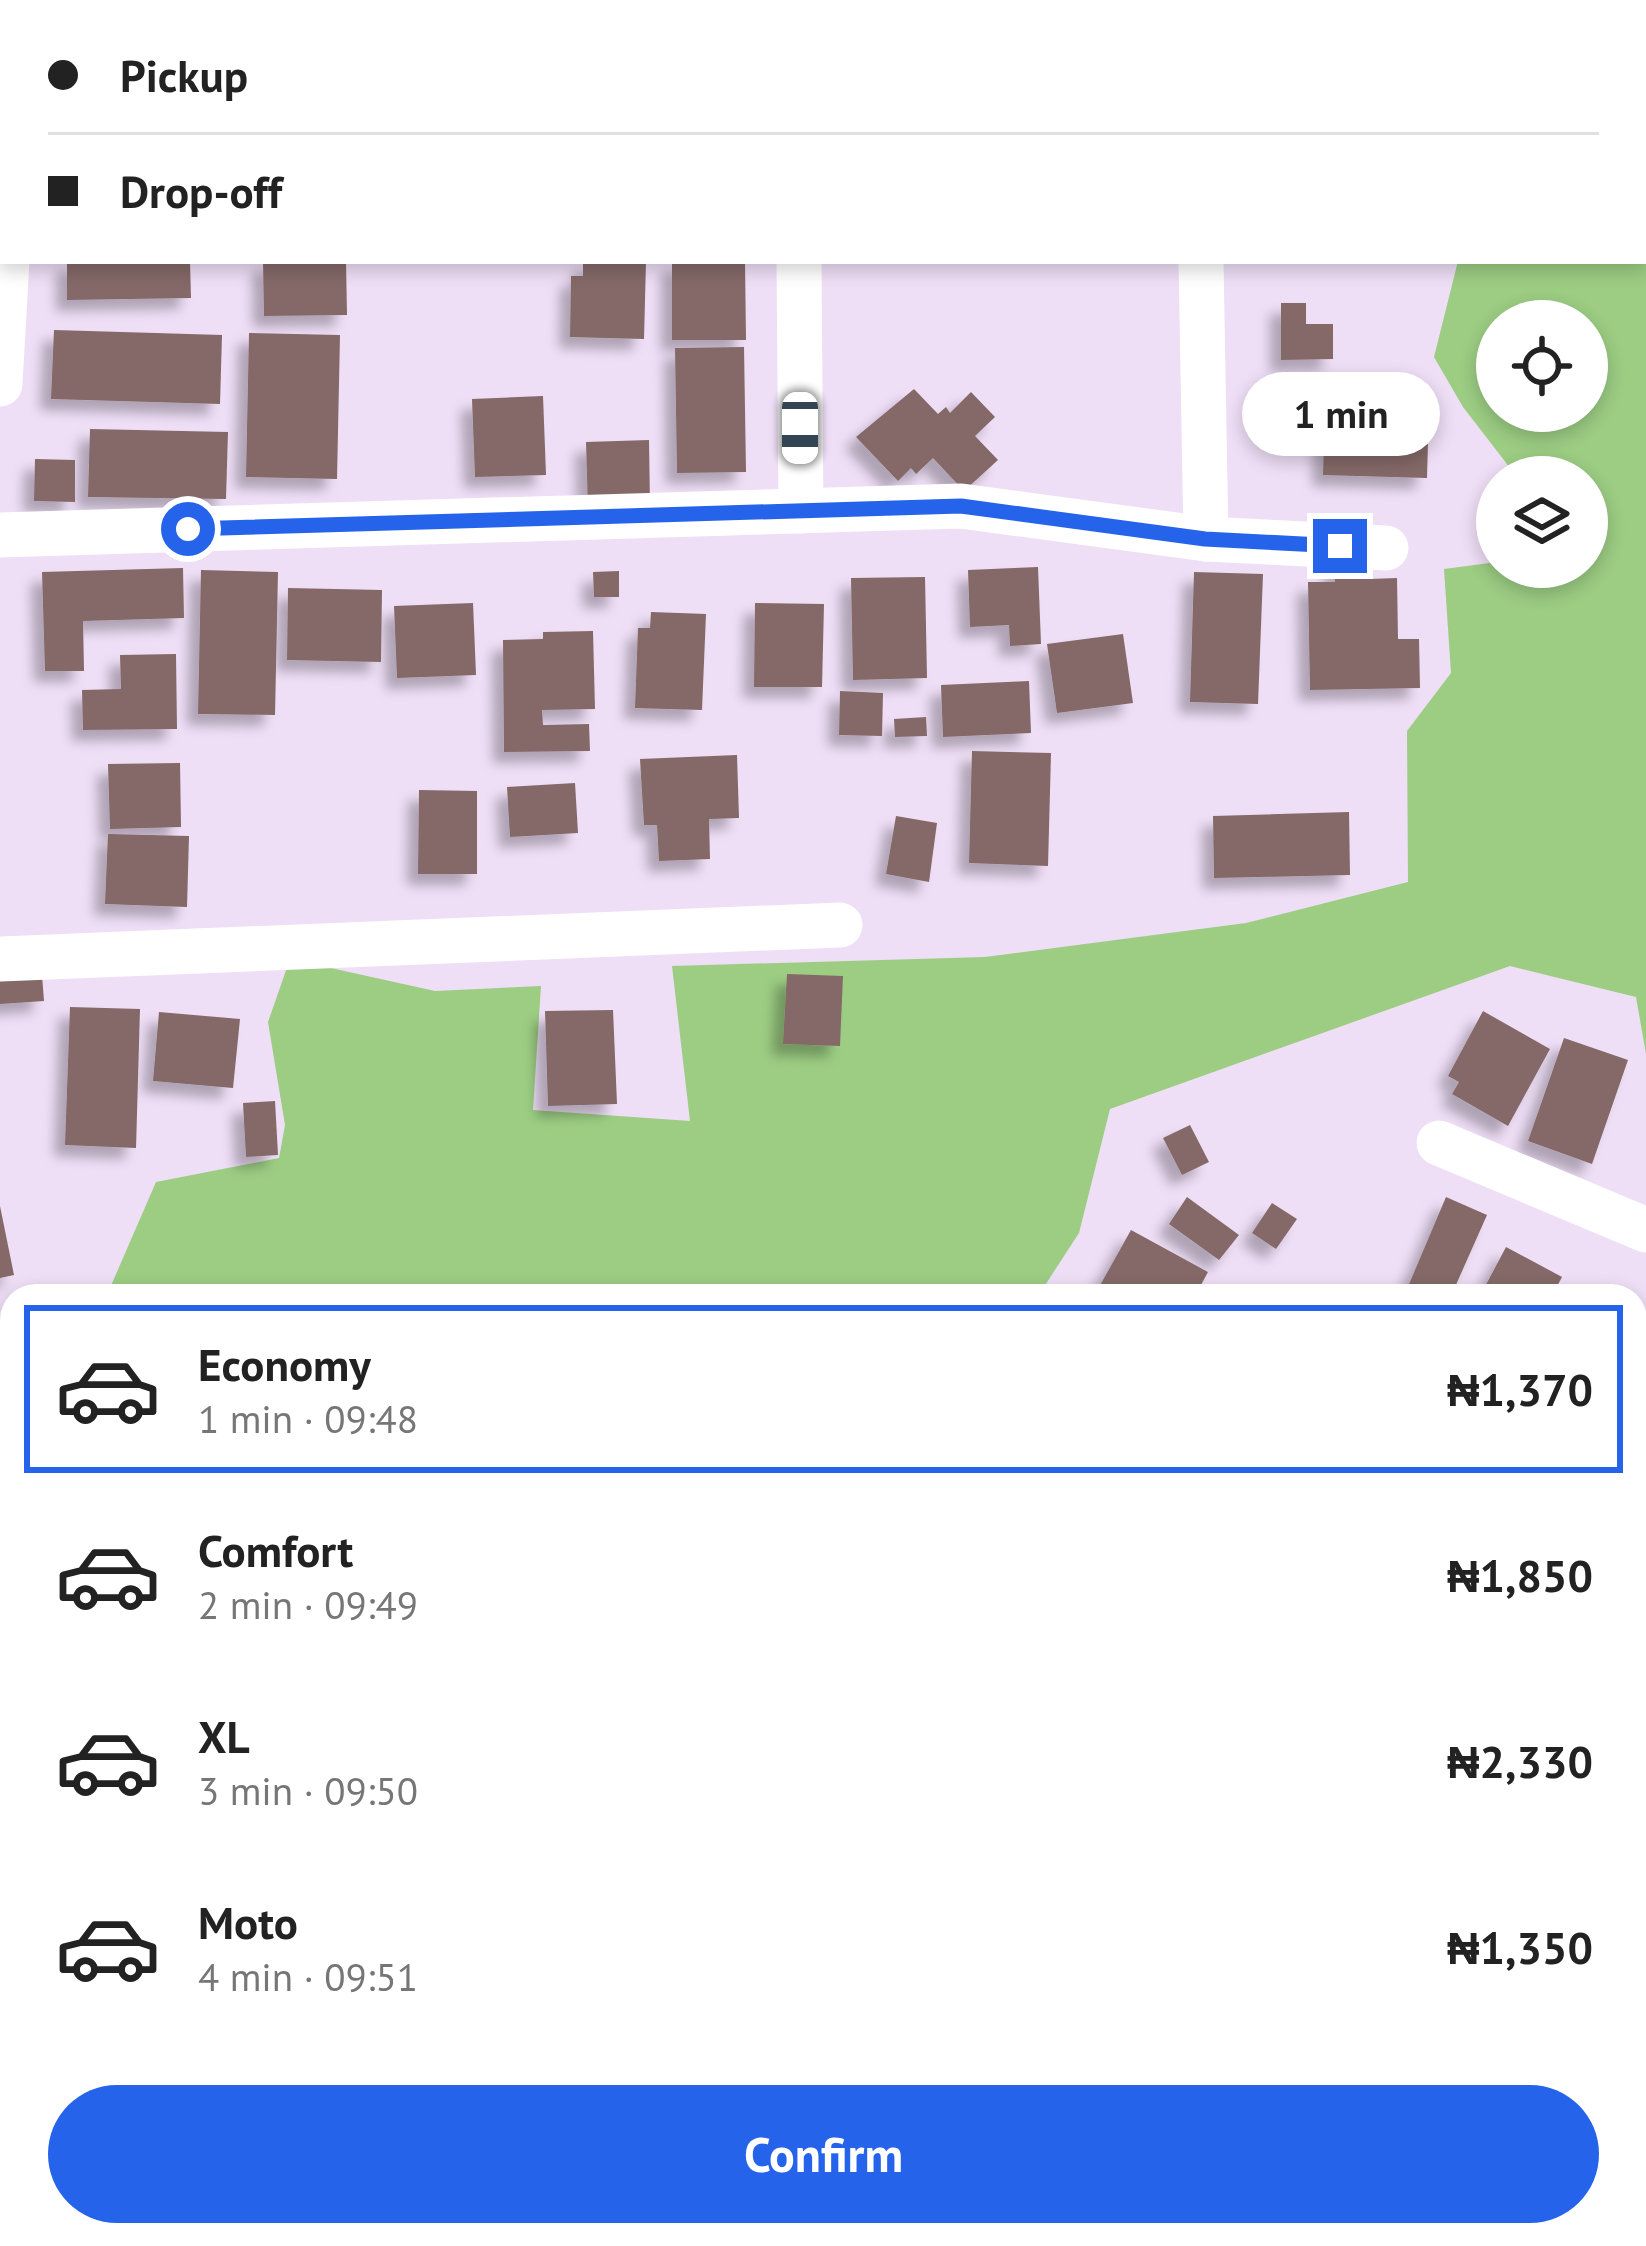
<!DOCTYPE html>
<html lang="en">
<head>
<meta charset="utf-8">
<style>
	:root { --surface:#fff; --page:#f6f6f6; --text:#222; --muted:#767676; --line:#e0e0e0; --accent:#2563eb }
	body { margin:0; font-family:"PT Sans",sans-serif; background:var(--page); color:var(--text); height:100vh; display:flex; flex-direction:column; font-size:45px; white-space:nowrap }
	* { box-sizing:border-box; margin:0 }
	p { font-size:39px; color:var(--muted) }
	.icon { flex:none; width:66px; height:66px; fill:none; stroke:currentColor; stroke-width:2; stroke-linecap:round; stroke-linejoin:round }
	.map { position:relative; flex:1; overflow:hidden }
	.side { position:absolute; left:0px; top:1284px; width:1647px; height:963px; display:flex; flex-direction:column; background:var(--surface); border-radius:36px 36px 0 0; box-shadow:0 6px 18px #0003 }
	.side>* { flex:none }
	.hud { position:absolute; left:0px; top:0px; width:1647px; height:264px; box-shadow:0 6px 18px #0003; display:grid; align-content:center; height:264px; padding:0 48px; background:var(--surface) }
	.buttons { position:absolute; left:1476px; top:300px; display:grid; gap:24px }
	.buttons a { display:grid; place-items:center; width:132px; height:132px; border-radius:50%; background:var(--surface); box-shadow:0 6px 18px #0003; font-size:60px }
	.end { position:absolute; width:54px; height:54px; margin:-27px; border:15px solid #2563eb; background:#fff; box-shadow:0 0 0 6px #fff }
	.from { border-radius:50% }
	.bubble { position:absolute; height:84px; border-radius:42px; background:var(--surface); box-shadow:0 6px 18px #0003; font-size:39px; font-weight:600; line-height:84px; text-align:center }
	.car { position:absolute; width:36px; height:72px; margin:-36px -18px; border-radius:15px; box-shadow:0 0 9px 3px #0007; background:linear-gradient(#fff 24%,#345 0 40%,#fff 0 76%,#345 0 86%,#fff 0) }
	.hud b { display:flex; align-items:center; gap:42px; height:114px; font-size:45px }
	.hud b+b { border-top:3px solid var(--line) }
	.hud i { width:30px; height:30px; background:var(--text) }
	ul { padding:21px 0 0; list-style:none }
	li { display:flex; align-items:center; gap:36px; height:168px; margin:0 24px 18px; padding:0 24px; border:6px solid transparent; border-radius:0px }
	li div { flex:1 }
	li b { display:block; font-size:45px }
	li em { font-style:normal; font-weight:600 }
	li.selected { border-color:var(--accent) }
	li>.icon { width:108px; height:108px; stroke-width:1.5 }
	.primary-button { display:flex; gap:24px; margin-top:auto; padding:24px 48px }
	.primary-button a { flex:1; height:138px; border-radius:72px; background:var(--accent); color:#fff; font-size:48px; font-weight:600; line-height:138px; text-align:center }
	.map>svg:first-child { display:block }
</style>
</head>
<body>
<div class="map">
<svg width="1646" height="2246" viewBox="0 0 1646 2246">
	<defs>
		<filter id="shadow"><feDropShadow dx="-11" dy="11" stdDeviation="6" flood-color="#0004"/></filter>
	</defs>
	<rect width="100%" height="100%" fill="#eedef6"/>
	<g fill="#9ccd83" fill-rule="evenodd">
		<path d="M1646 99V1054L1636 997 1510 966 1110 1109 1079 1233 1038 1296H129L110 1288 156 1182 279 1158 285 1125 268 1022 290 959 435 991 541 986 533 1110 690 1121 672 966 985 957 1246 923 1408 882 1407 731 1451 673 1444 569 1497 562V567H1587V477H1517L1463 407 1434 357 1458 261H1644ZM1497 321H1587V411H1497Z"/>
		<polygon points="0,1819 12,1819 12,2047 0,2048"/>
		<polygon points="414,2235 823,2235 814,2246 411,2246"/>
	</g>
	<g fill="#846967" filter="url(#shadow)">
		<polygon points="67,261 190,261 191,298 67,300"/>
		<polygon points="263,261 346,261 347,315 264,316"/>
		<polygon points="583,261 646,261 644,339 570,337 571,276 583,276"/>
		<polygon points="672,261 745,261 746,340 672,340"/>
		<polygon points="1281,303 1306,303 1306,324 1333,324 1333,359 1281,360"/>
		<polygon points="54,330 222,335 220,404 51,399"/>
		<polygon points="249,333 340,335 337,479 246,477"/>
		<polygon points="744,347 746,472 677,473 675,348"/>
		<polygon points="914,389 938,414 946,407 950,413 971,392 995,417 975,436 998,460 964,491 933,458 916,474 911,468 898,481 856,437"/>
		<polygon points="543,396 546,475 475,477 472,399"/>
		<polygon points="1325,402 1429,406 1427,478 1323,475"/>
		<polygon points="90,429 228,432 226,499 88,497"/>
		<polygon points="649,440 650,507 588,509 586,442"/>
		<polygon points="35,459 75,460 75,502 34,501"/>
		<polygon points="1369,558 1370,579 1397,578 1398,639 1419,639 1420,688 1310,690 1308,582 1335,582 1335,559"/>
		<polygon points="1038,567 1041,644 1010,646 1009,625 970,627 968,570"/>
		<polygon points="183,568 184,618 83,621 84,671 45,671 42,572"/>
		<polygon points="201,570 278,572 275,715 198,714"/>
		<polygon points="619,571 619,597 594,597 593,572"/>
		<polygon points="1194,572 1263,574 1258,704 1190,702"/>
		<polygon points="925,577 927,678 853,680 851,578"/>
		<polygon points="288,588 382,590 381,662 287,660"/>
		<polygon points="473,603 476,675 397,678 394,606"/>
		<polygon points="755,603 824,604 822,687 754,687"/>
		<polygon points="651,612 706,614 702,710 635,708 638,628 650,628"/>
		<polygon points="593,631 595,709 542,710 543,725 589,724 590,751 504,752 503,640 543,639 543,632"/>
		<polygon points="1123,634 1133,703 1057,713 1047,644"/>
		<polygon points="176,654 177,729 83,730 82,690 121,689 120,655"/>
		<polygon points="1029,681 1031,733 943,737 941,685"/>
		<polygon points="840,691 883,693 882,736 839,735"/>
		<polygon points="926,717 927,736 895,737 894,719"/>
		<polygon points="972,751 1051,753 1048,866 969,863"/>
		<polygon points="737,755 739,818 709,819 710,859 659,861 657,825 644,825 640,759"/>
		<polygon points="180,763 181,827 110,829 108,764"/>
		<polygon points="575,783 578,833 510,837 507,787"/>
		<polygon points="419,790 477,791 477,874 418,874"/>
		<polygon points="1349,812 1350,875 1214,878 1213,816"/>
		<polygon points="896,816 937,823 929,882 886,874"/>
		<polygon points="108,834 189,836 187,907 105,904"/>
		<polygon points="787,974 843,976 840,1046 783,1044"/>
		<polygon points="42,975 44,1001 0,1004 0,977"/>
		<polygon points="70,1007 140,1009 136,1148 65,1145"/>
		<polygon points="613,1010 617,1104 548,1106 545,1011"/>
		<polygon points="1483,1011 1550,1049 1508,1126 1452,1094 1459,1082 1448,1076"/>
		<polygon points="159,1012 240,1019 233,1088 153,1081"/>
		<polygon points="1564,1038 1628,1060 1592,1164 1528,1141"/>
		<polygon points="275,1101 278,1155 246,1157 243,1103"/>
		<polygon points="1190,1125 1209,1162 1182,1175 1163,1138"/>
		<polygon points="1187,1197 1239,1235 1219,1260 1169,1224"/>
		<polygon points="1446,1197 1487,1215 1451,1296 1404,1296"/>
		<polygon points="1272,1203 1297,1219 1276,1249 1252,1233"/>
		<polygon points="0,1206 14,1275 0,1278"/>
		<polygon points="1131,1230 1208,1272 1195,1296 1094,1296"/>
		<polygon points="1506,1247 1562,1277 1552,1296 1480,1296"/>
		<polygon points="1635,1327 1646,1331 1646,1424 1635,1451"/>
		<polygon points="1635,1585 1646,1589 1646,1646 1636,1677"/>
		<polygon points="12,1734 12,1788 0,1789 0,1735"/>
		<polygon points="1635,1809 1646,1814 1646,1889 1635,1884"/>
		<polygon points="12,2101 12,2177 0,2184 0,2107"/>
		<polygon points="21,2235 138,2235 142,2246 0,2246"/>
		<polygon points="285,2235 367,2235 369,2241 353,2246 289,2246"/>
		<polygon points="1224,2235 1294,2235 1290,2246 1219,2246"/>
		<polygon points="1395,2235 1517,2235 1513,2246 1423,2246"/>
	</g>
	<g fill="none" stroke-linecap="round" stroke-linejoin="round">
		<g stroke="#fff" stroke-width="45">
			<polyline points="405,0 405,3"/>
			<polyline points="807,0 807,3"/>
			<polyline points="46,3 46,0"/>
			<polyline points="1427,3 1427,0"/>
			<polyline points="0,150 3,150"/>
			<polyline points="799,261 801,511"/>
			<polyline points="1201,261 1206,539"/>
			<polyline points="0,384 7,261"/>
			<polyline points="0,535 961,506 1206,539 1386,548"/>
			<polyline points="0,959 840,925"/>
			<polyline points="1439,1143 1646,1230"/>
			<polyline points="0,1435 4,1403 12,1395"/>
			<polyline points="0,1683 12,1688"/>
			<polyline points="1635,1737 1646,1742"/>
			<polyline points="1635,2232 1646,2188"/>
		</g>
	</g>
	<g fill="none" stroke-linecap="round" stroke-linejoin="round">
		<polyline stroke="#2563eb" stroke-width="15" points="188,529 961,506 1205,539 1340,546"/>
	</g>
</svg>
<div class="buttons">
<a><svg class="icon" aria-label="locate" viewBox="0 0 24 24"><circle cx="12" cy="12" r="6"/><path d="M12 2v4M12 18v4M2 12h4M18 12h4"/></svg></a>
<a><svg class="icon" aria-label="layers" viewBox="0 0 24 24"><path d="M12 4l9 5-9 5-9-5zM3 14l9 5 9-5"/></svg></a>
</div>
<i class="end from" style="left:188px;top:529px"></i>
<i class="end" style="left:1340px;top:546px"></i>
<div class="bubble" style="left:1242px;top:372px;width:198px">1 min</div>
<i class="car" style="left:800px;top:428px;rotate:180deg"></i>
<div class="hud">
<b><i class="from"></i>Pickup</b>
<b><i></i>Drop-off</b>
</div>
<section class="side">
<ul>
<li class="selected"><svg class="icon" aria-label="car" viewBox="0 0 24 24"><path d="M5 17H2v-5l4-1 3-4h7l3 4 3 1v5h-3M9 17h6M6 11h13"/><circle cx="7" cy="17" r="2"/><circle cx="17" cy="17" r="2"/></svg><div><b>Economy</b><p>1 min · 09:48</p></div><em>₦1,370</em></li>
<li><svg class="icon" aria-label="car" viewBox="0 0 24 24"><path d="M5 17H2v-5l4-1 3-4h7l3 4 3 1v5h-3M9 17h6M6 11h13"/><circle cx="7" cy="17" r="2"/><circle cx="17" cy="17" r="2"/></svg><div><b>Comfort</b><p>2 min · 09:49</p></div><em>₦1,850</em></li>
<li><svg class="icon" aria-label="car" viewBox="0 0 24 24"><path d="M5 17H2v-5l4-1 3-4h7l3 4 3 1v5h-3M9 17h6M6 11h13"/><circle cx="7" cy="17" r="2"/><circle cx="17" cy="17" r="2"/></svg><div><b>XL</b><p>3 min · 09:50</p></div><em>₦2,330</em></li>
<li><svg class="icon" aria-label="car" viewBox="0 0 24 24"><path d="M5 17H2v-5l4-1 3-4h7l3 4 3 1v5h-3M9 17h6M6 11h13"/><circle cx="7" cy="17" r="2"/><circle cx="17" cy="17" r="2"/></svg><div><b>Moto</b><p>4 min · 09:51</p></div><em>₦1,350</em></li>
</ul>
<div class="primary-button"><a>Confirm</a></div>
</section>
</div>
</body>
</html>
